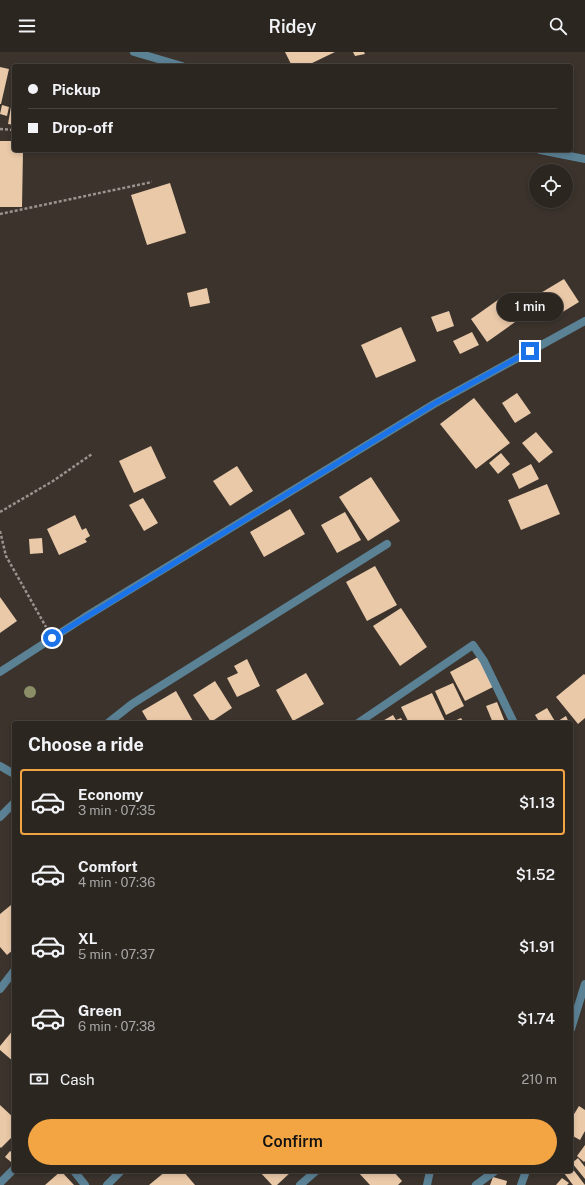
<!DOCTYPE html>
<html lang="en">
<head>
<meta charset="utf-8">
<style>
	:root { --surface:#2c2621; --page:#342e2a; --text:#f1f3f6; --muted:#a6a5a5; --line:#48433f; --accent:#f2a542 }
	body { margin:0; font-family:"Public Sans",sans-serif; background:var(--page); color:var(--text); height:100vh; display:flex; flex-direction:column; font-size:15px; white-space:nowrap }
	* { box-sizing:border-box; margin:0 }
	p { font-size:13px; color:var(--muted) }
	.icon { flex:none; width:22px; height:22px; fill:none; stroke:currentColor; stroke-width:2; stroke-linecap:round; stroke-linejoin:round }
	.map { position:relative; flex:1; overflow:hidden }
	.details { position:absolute; left:12px; top:669px; width:561px; height:452px; display:flex; flex-direction:column; background:var(--surface); border-radius:4px; box-shadow:0 2px 6px #0003,0 0 0 1px var(--line) }
	.details>* { flex:none }
	.top-card { position:absolute; left:12px; top:12px; width:561px; height:88px; border-radius:4px; box-shadow:0 2px 6px #0003,0 0 0 1px var(--line); display:grid; align-content:center; height:88px; padding:0 16px; background:var(--surface) }
	.tools { position:absolute; left:529px; top:112px; display:grid; gap:8px }
	.tools a { display:grid; place-items:center; width:44px; height:44px; border-radius:50%; background:var(--surface); box-shadow:0 2px 6px #0003,0 0 0 1px var(--line); font-size:20px }
	.end { position:absolute; width:18px; height:18px; margin:-9px; border:5px solid #1a73e8; background:#fff; box-shadow:0 0 0 2px #fff }
	.from { border-radius:50% }
	.bubble { position:absolute; height:28px; border-radius:14px; background:var(--surface); box-shadow:0 2px 6px #0003,0 0 0 1px var(--line); font-size:13px; font-weight:600; line-height:28px; text-align:center }
	.top-card b { display:flex; align-items:center; gap:14px; height:38px; font-size:15px }
	.top-card b+b { border-top:1px solid var(--line) }
	.top-card i { width:10px; height:10px; background:var(--text) }
	ul { padding:0; list-style:none }
	li { display:flex; align-items:center; gap:12px; height:66px; margin:0 8px 6px; padding:0 8px; border:2px solid transparent; border-radius:4px }
	li div { flex:1 }
	li b { display:block; font-size:15px }
	li em { font-style:normal; font-weight:600 }
	li.current { border-color:var(--accent) }
	li>.icon { width:36px; height:36px; stroke-width:1.5 }
	h2 { padding:0 16px; font-size:18px; line-height:48px }
	.pay { display:flex; align-items:center; gap:10px; height:44px; padding:0 16px; font-size:15px }
	.pay p { margin-inline-start:auto }
	.button { display:flex; gap:8px; margin-top:auto; padding:8px 16px }
	.button a { flex:1; height:46px; border-radius:24px; background:var(--accent); color:#111; font-size:16px; font-weight:600; line-height:46px; text-align:center }
	header { display:flex; justify-content:space-between; align-items:center; height:52px; padding:0 16px; background:var(--surface); font-size:18px; font-weight:600 }
	.map>svg:first-child { display:block }
</style>
</head>
<body>
<header><svg class="icon" aria-label="menu" viewBox="0 0 24 24"><path d="M4 6h16M4 12h16M4 18h16"/></svg>Ridey<svg class="icon" aria-label="search" viewBox="0 0 24 24"><circle cx="10" cy="10" r="6"/><path d="M15 15l6 6"/></svg></header>
<div class="map">
<svg width="585" height="1133" viewBox="0 0 585 1133">
	<rect width="100%" height="100%" fill="#3b332c"/>
	<g fill="#eac9a9">
		<polygon points="285,0 335,0 306,14 292,14"/>
		<polygon points="353,0 364,0 365,2 355,4"/>
		<polygon points="0,15 9,17 1,52 0,52"/>
		<polygon points="13,43 14,43 14,73 8,72"/>
		<polygon points="2,53 9,55 7,64 0,62"/>
		<polygon points="0,89 14,89 14,98 23,98 22,155 0,155"/>
		<polygon points="170,131 186,181 147,193 131,143"/>
		<polygon points="564,227 579,250 548,269 534,245"/>
		<polygon points="207,236 210,251 190,255 187,241"/>
		<polygon points="502,245 518,268 487,290 471,267"/>
		<polygon points="449,259 454,274 437,280 431,265"/>
		<polygon points="401,275 416,309 376,326 361,293"/>
		<polygon points="472,280 479,293 460,302 453,289"/>
		<polygon points="517,341 531,361 515,371 502,351"/>
		<polygon points="474,346 510,391 476,417 440,372"/>
		<polygon points="536,380 553,400 539,411 522,391"/>
		<polygon points="151,394 166,426 134,441 119,409"/>
		<polygon points="501,401 510,412 498,422 489,411"/>
		<polygon points="531,412 539,427 519,437 512,422"/>
		<polygon points="237,414 253,439 230,454 213,429"/>
		<polygon points="371,425 400,469 368,489 339,445"/>
		<polygon points="547,432 560,462 521,478 508,448"/>
		<polygon points="143,446 158,471 144,479 129,453"/>
		<polygon points="290,457 305,482 264,505 250,480"/>
		<polygon points="345,460 361,488 337,501 321,473"/>
		<polygon points="75,463 82,478 86,476 90,484 85,487 87,490 59,503 47,477"/>
		<polygon points="42,486 43,501 30,502 29,487"/>
		<polygon points="375,514 397,553 367,569 346,530"/>
		<polygon points="0,545 17,569 0,581"/>
		<polygon points="401,556 427,595 400,614 373,574"/>
		<polygon points="478,605 493,635 465,649 450,620"/>
		<polygon points="247,607 260,634 237,645 227,626 238,621 234,614"/>
		<polygon points="306,621 324,652 293,669 276,638"/>
		<polygon points="584,622 585,623 585,666 578,672 556,645"/>
		<polygon points="215,629 232,656 211,670 193,643"/>
		<polygon points="453,631 464,654 446,663 435,639"/>
		<polygon points="176,639 194,671 149,671 142,659"/>
		<polygon points="432,641 446,671 409,671 401,655"/>
		<polygon points="497,650 505,670 503,671 493,671 486,654"/>
		<polygon points="547,656 556,671 540,671 535,663"/>
		<polygon points="393,663 396,668 401,666 404,671 379,671"/>
		<polygon points="566,664 569,671 560,671 558,669"/>
		<polygon points="461,666 464,671 453,671 452,670"/>
		<polygon points="11,853 14,856 14,897 7,903 0,895 0,862"/>
		<polygon points="14,977 14,1010 0,998 0,994"/>
		<polygon points="0,1053 14,1066 14,1083 1,1096 0,1095"/>
		<polygon points="579,1054 585,1058 585,1079 580,1088 571,1083 571,1067"/>
		<polygon points="585,1093 585,1109 584,1110 577,1104"/>
		<polygon points="10,1099 14,1102 14,1107 11,1110 5,1105"/>
		<polygon points="578,1106 585,1115 585,1127 572,1111"/>
		<polygon points="571,1116 572,1116 585,1133 573,1133 564,1121 567,1119 571,1119"/>
		<polygon points="61,1119 74,1133 45,1133"/>
		<polygon points="166,1119 183,1119 195,1133 149,1133"/>
		<polygon points="259,1119 292,1119 277,1133 272,1133"/>
		<polygon points="359,1119 393,1119 402,1129 398,1133 370,1133 358,1120"/>
		<polygon points="493,1125 507,1129 506,1133 490,1133"/>
		<polygon points="562,1126 569,1131 567,1133 556,1133"/>
	</g>
	<g fill="none" stroke-linecap="round" stroke-linejoin="round">
		<g stroke="#9a938e" stroke-width="2.5" stroke-dasharray="3 2" stroke-linecap="butt">
			<polyline points="0,77 14,78"/>
			<polyline points="0,162 152,130"/>
			<polyline points="0,460 53,429 92,402"/>
			<polyline points="0,479 6,504 46,575"/>
		</g>
		<g stroke="#5b8195" stroke-width="8">
			<polyline points="134,0 182,14"/>
			<polyline points="540,98 585,107"/>
			<polyline points="0,620 85,565 434,352 585,269"/>
			<polyline points="108,671 132,652 387,492"/>
			<polyline points="358,671 473,593 484,609 514,671"/>
			<polyline points="0,714 14,722"/>
			<polyline points="0,765 14,751"/>
			<polyline points="0,937 14,919"/>
			<polyline points="571,977 585,932"/>
			<polyline points="74,1119 85,1133"/>
			<polyline points="0,1131 14,1117"/>
			<polyline points="107,1133 121,1119"/>
			<polyline points="300,1133 316,1119"/>
			<polyline points="427,1133 430,1119"/>
			<polyline points="476,1133 495,1119"/>
			<polyline points="521,1133 526,1119"/>
		</g>
	</g>
	<circle fill="#8b8f68" cx="30" cy="640" r="6"/>
	<g fill="none" stroke-linecap="round" stroke-linejoin="round">
		<polyline stroke="#1a73e8" stroke-width="5" points="52,586 434,352 530,299"/>
	</g>
</svg>
<div class="tools">
<a><svg class="icon" aria-label="locate" viewBox="0 0 24 24"><circle cx="12" cy="12" r="6"/><path d="M12 2v4M12 18v4M2 12h4M18 12h4"/></svg></a>
</div>
<i class="end from" style="left:52px;top:586px"></i>
<i class="end" style="left:530px;top:299px"></i>
<div class="bubble" style="left:497px;top:241px;width:66px">1 min</div>
<div class="top-card">
<b><i class="from"></i>Pickup</b>
<b><i></i>Drop-off</b>
</div>
<section class="details">
<h2>Choose a ride</h2>
<ul>
<li class="current"><svg class="icon" aria-label="car" viewBox="0 0 24 24"><path d="M5 17H2v-5l4-1 3-4h7l3 4 3 1v5h-3M9 17h6M6 11h13"/><circle cx="7" cy="17" r="2"/><circle cx="17" cy="17" r="2"/></svg><div><b>Economy</b><p>3 min · 07:35</p></div><em>$1.13</em></li>
<li><svg class="icon" aria-label="car" viewBox="0 0 24 24"><path d="M5 17H2v-5l4-1 3-4h7l3 4 3 1v5h-3M9 17h6M6 11h13"/><circle cx="7" cy="17" r="2"/><circle cx="17" cy="17" r="2"/></svg><div><b>Comfort</b><p>4 min · 07:36</p></div><em>$1.52</em></li>
<li><svg class="icon" aria-label="car" viewBox="0 0 24 24"><path d="M5 17H2v-5l4-1 3-4h7l3 4 3 1v5h-3M9 17h6M6 11h13"/><circle cx="7" cy="17" r="2"/><circle cx="17" cy="17" r="2"/></svg><div><b>XL</b><p>5 min · 07:37</p></div><em>$1.91</em></li>
<li><svg class="icon" aria-label="car" viewBox="0 0 24 24"><path d="M5 17H2v-5l4-1 3-4h7l3 4 3 1v5h-3M9 17h6M6 11h13"/><circle cx="7" cy="17" r="2"/><circle cx="17" cy="17" r="2"/></svg><div><b>Green</b><p>6 min · 07:38</p></div><em>$1.74</em></li>
</ul>
<div class="pay"><svg class="icon" aria-label="cash" viewBox="0 0 24 24"><path d="M3 7h18v10H3z"/><circle cx="12" cy="12" r="2"/></svg>Cash<p>210 m</p></div>
<div class="button"><a>Confirm</a></div>
</section>
</div>
</body>
</html>
